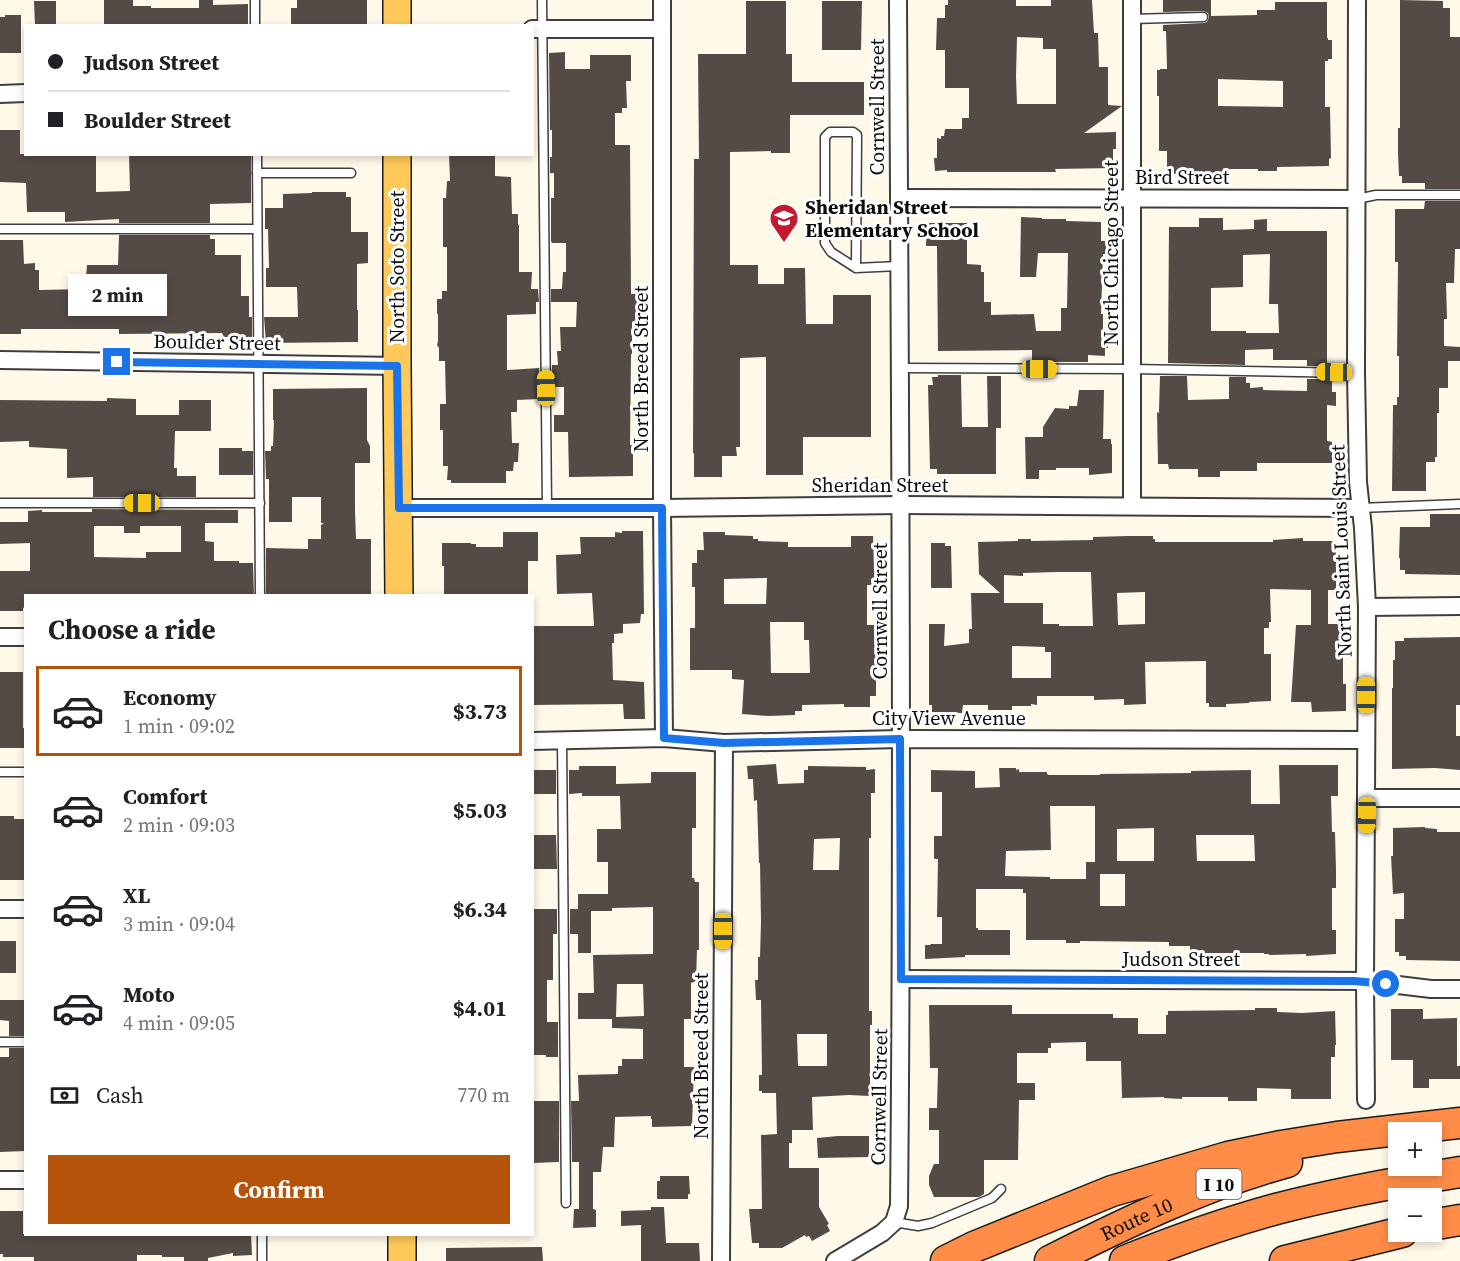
<!DOCTYPE html>
<html lang="en">
<head>
<meta charset="utf-8">
<style>
	:root { --surface:#fff; --page:#f2f2f2; --text:#202124; --muted:#757577; --line:#e0e0e0; --accent:#b45309 }
	body { margin:0; font-family:"Source Serif 4",serif; background:var(--page); color:var(--text); height:100vh; display:flex; flex-direction:column; font-size:22px; white-space:nowrap }
	* { box-sizing:border-box; margin:0 }
	p { font-size:20px; color:var(--muted) }
	.icon { flex:none; width:33px; height:33px; fill:none; stroke:currentColor; stroke-width:2; stroke-linecap:round; stroke-linejoin:round }
	.map { position:relative; flex:1; overflow:hidden }
	.panel { position:absolute; left:24px; top:594px; width:510px; height:642px; display:flex; flex-direction:column; background:var(--surface); border-radius:0px; box-shadow:0 3px 9px #0003 }
	.panel>* { flex:none }
	.guide { position:absolute; left:24px; top:24px; width:510px; height:132px; border-radius:0px; box-shadow:0 3px 9px #0003; display:grid; align-content:center; height:132px; padding:0 24px; background:var(--surface) }
	.controls { position:absolute; left:1388px; top:1122px; display:grid; gap:12px }
	.controls a { display:grid; place-items:center; width:54px; height:54px; border-radius:0px; background:var(--surface); box-shadow:0 3px 9px #0003; font-size:30px }
	.end { position:absolute; width:27px; height:27px; margin:-14px; border:8px solid #1a73e8; background:#fff; box-shadow:0 0 0 3px #fff }
	.from { border-radius:50% }
	.bubble { position:absolute; height:42px; border-radius:0px; background:var(--surface); box-shadow:0 3px 9px #0003; font-size:20px; font-weight:700; line-height:42px; text-align:center }
	.car { position:absolute; width:18px; height:36px; margin:-18px -9px; border-radius:8px; box-shadow:0 0 4px 2px #0007; background:linear-gradient(#f5c518 24%,#345 0 40%,#f5c518 0 76%,#345 0 86%,#f5c518 0) }
	.guide b { display:flex; align-items:center; gap:21px; height:57px; font-size:22px }
	.guide b+b { border-top:2px solid var(--line) }
	.guide i { width:15px; height:15px; background:var(--text) }
	ul { padding:0; list-style:none }
	li { display:flex; align-items:center; gap:18px; height:90px; margin:0 12px 9px; padding:0 12px; border:3px solid transparent; border-radius:0px }
	li div { flex:1 }
	li b { display:block; font-size:22px }
	li em { font-style:normal; font-weight:700 }
	li.on { border-color:var(--accent) }
	li>.icon { width:54px; height:54px; stroke-width:1.5 }
	h2 { padding:0 24px; font-size:27px; line-height:72px }
	.pay { display:flex; align-items:center; gap:15px; height:66px; padding:0 24px; font-size:22px }
	.pay p { margin-inline-start:auto }
	.action { display:flex; gap:12px; margin-top:auto; padding:12px 24px }
	.action a { flex:1; height:69px; border-radius:0px; background:var(--accent); color:#fff; font-size:24px; font-weight:700; line-height:69px; text-align:center }
	.map>svg:first-child { display:block }
</style>
</head>
<body>
<div class="map">
<svg width="1460" height="1261" viewBox="0 0 1460 1261">
	<rect width="100%" height="100%" fill="#fff9e9"/>
	<g fill="#544b47" fill-rule="evenodd">
		<polygon points="104,0 133,0 133,6 151,6 151,8 199,8 199,0 213,0 213,5 248,4 248,26 104,26"/>
		<polygon points="297,0 367,0 367,26 291,26 291,8 297,8"/>
		<path d="M948 0H1016V6H1051V0H1092L1094 33H1098L1099 67H1108V105L1122 106 1084 133 1116 132V149H1113V168L1055 169 1056 172H947V170L935 171 934 158H937V138L941 139V136H944L945 129H962V118H969V88H945V50H936L937 18H945V5H948ZM1017 37 1043 38V49H1056V104H1017L1016 76Z"/>
		<path d="M1163 0H1211V16L1257 15V10H1275V2H1327V38H1328V40H1332V59H1328V61H1325V107H1330L1331 158 1329 159V166L1277 167V171H1258V169H1229V173L1167 174V151H1159V96H1157V70H1160V69H1167L1166 31H1163V25L1203 23 1207 22 1209 17 1208 13 1203 11 1163 12ZM1218 79 1283 81V107L1218 106Z"/>
		<polygon points="1400,0 1443,1 1443,8 1450,8 1450,37 1460,37 1460,189 1425,189 1425,183 1402,183 1402,176 1399,176 1398,153 1398,128 1400,128"/>
		<polygon points="34,1 56,1 56,26 35,26"/>
		<polygon points="746,1 786,1 786,54 792,54 792,82 864,82 864,115 790,115 790,153 771,153 771,151 730,152 730,265 758,265 758,284 784,284 784,268 805,268 806,324 833,324 833,295 871,295 871,437 803,437 803,475 766,475 766,357 740,358 740,447 736,447 737,456 722,456 722,477 694,477 694,453 693,453 694,159 699,159 698,54 746,54"/>
		<polygon points="822,1 862,1 861,50 822,50"/>
		<polygon points="5,15 21,15 21,53 0,53 0,17 5,17"/>
		<polygon points="565,52 565,69 590,69 590,55 631,55 631,81 626,81 627,108 622,108 622,113 615,113 615,145 630,145 631,294 642,294 642,322 632,322 632,354 631,354 630,445 633,445 633,476 569,477 568,432 554,432 554,415 564,415 564,387 552,387 552,365 558,365 557,351 561,351 560,327 576,327 577,302 551,302 551,289 562,289 563,272 566,272 566,243 552,243 551,241 551,198 554,198 554,173 550,173 550,157 552,157 552,130 550,130 549,53"/>
		<polygon points="0,130 20,130 20,154 96,154 96,192 130,191 129,154 251,154 251,203 210,204 210,223 119,223 119,219 65,222 65,212 27,212 26,183 0,182"/>
		<polygon points="449,154 495,154 495,176 511,177 512,214 518,214 518,225 519,225 519,272 532,272 531,289 538,289 539,302 536,302 536,314 507,315 507,370 539,368 539,388 538,388 539,399 517,400 517,412 511,412 512,443 519,443 518,462 514,462 513,471 506,471 506,483 451,483 451,480 447,480 448,466 443,466 443,430 440,430 440,404 446,404 445,361 439,361 439,348 437,345 438,341 438,314 437,314 437,299 442,299 442,291 447,291 447,247 443,247 443,198 446,198 447,181 450,181"/>
		<polygon points="312,192 346,192 346,197 351,197 351,232 368,232 368,263 357,264 357,310 358,310 358,342 266,343 264,317 298,317 297,287 266,287 266,268 269,268 268,229 265,229 265,208 283,208 283,194 312,193"/>
		<polygon points="1425,201 1460,201 1460,249 1455,249 1454,283 1446,283 1447,319 1444,319 1444,346 1460,347 1460,361 1448,361 1448,388 1439,388 1439,413 1437,413 1437,457 1435,457 1435,462 1426,462 1426,491 1392,491 1393,405 1397,405 1397,397 1399,397 1399,356 1397,356 1398,262 1395,262 1395,209 1424,209"/>
		<polygon points="1021,217 1042,218 1042,219 1066,219 1066,221 1101,222 1101,241 1106,241 1106,254 1103,254 1101,314 1103,314 1103,334 1108,334 1108,348 1105,348 1105,356 1088,355 1088,362 1032,362 1032,350 938,351 937,246 926,246 927,223 967,223 967,264 981,265 981,272 984,272 984,302 991,302 991,315 1034,314 1036,331 1061,331 1061,308 1067,308 1068,253 1038,253 1036,277 1020,277"/>
		<path d="M1199 218H1223V230L1254 229V220L1267 219V231H1327V366H1307V360H1273V349L1245 350V365L1168 363 1169 227H1199ZM1270 254 1269 304H1278L1279 333H1246V331H1211V288L1243 287V255Z"/>
		<polygon points="119,235 210,235 210,239 215,239 215,255 241,255 241,296 249,296 249,317 252,317 252,337 224,337 222,333 119,334 119,329 21,329 21,334 0,334 0,240 23,240 24,264 35,263 35,270 39,270 39,290 85,289 87,265 118,265"/>
		<polygon points="938,375 961,375 962,427 988,427 987,376 1001,376 1001,428 996,428 996,474 937,474 937,469 930,469 928,385 933,385 932,377 938,377"/>
		<polygon points="1160,376 1187,376 1188,400 1229,399 1229,377 1246,377 1246,383 1250,383 1250,388 1263,387 1263,390 1307,391 1307,379 1332,379 1332,392 1336,392 1336,406 1327,405 1327,441 1332,442 1332,463 1257,463 1257,471 1220,471 1220,477 1198,477 1198,469 1169,469 1168,464 1158,464 1157,412 1159,413 1159,410"/>
		<polygon points="367,388 367,440 370,446 370,463 355,463 355,511 356,539 371,539 371,596 266,596 266,548 308,549 308,539 321,539 321,525 324,523 321,523 321,497 292,497 292,522 269,522 269,479 266,479 265,451 271,451 271,446 273,446 274,420 273,420 273,389"/>
		<polygon points="1079,390 1104,390 1103,439 1111,439 1111,444 1112,444 1112,473 1089,475 1089,468 1056,468 1056,470 1039,470 1039,479 1026,479 1025,437 1043,437 1043,427 1055,408 1069,409 1069,406 1077,406"/>
		<polygon points="107,398 136,399 136,415 179,415 179,400 211,400 211,431 175,431 174,468 177,468 177,476 196,476 196,497 93,497 93,477 67,478 67,449 29,447 29,441 0,442 0,400 107,401"/>
		<polygon points="219,448 242,448 242,451 253,451 253,475 219,475"/>
		<path d="M92 509 238 510V523H205V541L214 542V561H239V563H253L254 596H26V607L23 608V611H0V571H30V543L0 544V522H28V511L42 510V512H92ZM94 526H124V533H140V526H181V552H146V558L94 557Z"/>
		<polygon points="1430,514 1460,514 1460,575 1405,574 1405,570 1400,570 1400,558 1399,558 1400,527 1430,527"/>
		<polygon points="622,531 643,531 644,614 641,614 640,623 623,624 623,633 614,634 614,643 612,643 613,680 644,682 645,719 624,719 623,704 532,705 532,626 594,626 592,593 557,594 556,555 581,554 580,537 615,537 615,532 622,533"/>
		<polygon points="503,532 538,532 538,561 528,561 528,596 444,596 444,566 442,566 442,543 471,543 471,544 476,544 476,547 503,547"/>
		<path d="M703 532H725V535L753 536V539H758V541L788 542V547H851V536H873L874 570H879V585H867V625H879V670H876V696H870V707H844V704L802 705V711H795V715L768 716 742 714 744 680 732 679V670H690V628H695V587H692V563H697V550H704ZM767 578 766 604H724V579ZM770 622H804V640H809L810 673H771Z"/>
		<path d="M1128 536H1153V539H1155V542H1273V540L1303 538V541H1336V590H1328V624H1346V655H1343V684H1346V711L1312 712 1311 702H1291L1296 625H1311V590L1270 589 1271 622H1269V628H1264V654H1271V701L1249 702V703L1226 704V707H1209V703H1206V661L1145 662 1146 704 1124 705V699L1094 700V696H1037V705L1031 704V706H1012V710H988V705H963L962 713 932 712V705H929V624H945L944 646 969 643V629H972L971 593H1000L979 574 978 542 1018 541V539H1031V541L1093 540V537ZM1057 572H1091L1093 626H1059V624H1043V603H1004V575L1023 576V573ZM1145 592V624L1118 625 1117 593ZM1012 646 1045 647V652H1051V678H1012Z"/>
		<polygon points="931,543 945,543 945,546 951,546 952,588 931,588"/>
		<polygon points="1460,637 1460,705 1456,705 1456,736 1460,736 1460,770 1435,768 1392,769 1392,688 1393,688 1393,660 1395,660 1395,641 1404,641 1404,638"/>
		<polygon points="0,672 23,672 23,728 26,728 26,748 0,748"/>
		<path d="M776 764 778 784 804 783V770H808V766L866 767V770L875 769V793H871V838H869V1011H872V1025H870V1096L849 1095 812 1097 813 1130H792V1143H789V1168H819V1207L829 1224 827 1225 830 1231 812 1241 809 1236 806 1237 805 1235 782 1248H759V1243H752L749 1209H762L761 1135 777 1134 776 1093H762V1091H759V1075H762L761 1000H756L755 980H758V957H760L761 922 760 863H759L757 800 754 801 753 779H748L747 766ZM840 838 839 870H813L814 839ZM797 1034H827V1066H798Z"/>
		<path d="M1279 765H1338V796H1331L1332 832H1335L1336 870V888H1332V930H1336V954L1306 956V954L1269 955V954H1264V953H1190V946H1169V942L1080 941V943H1066V940H1026V893H1023V889H976V928H978V930H1010V955H965V957L925 959V945H931L930 944H942V917H937L938 859H935L934 858V836H942V792H931V770L975 771V788L1000 787 999 768H1016V770L1019 769V772H1047V774L1049 775H1100V774L1191 773V771L1251 770V804H1280ZM1050 806H1095V862H1086V879H1050V877L1005 876 1006 851 1051 850ZM1154 828V861H1117V829ZM1196 835H1254L1255 861H1197ZM1100 874H1125V906H1100Z"/>
		<path d="M579 766H616V784L651 783V772H696V828H692V878H694L695 882H699V950H697L696 981 691 983V1019H684V1067H694L692 1126 652 1127V1119H651V1116L615 1117 614 1147H603L601 1172H593V1209L596 1210V1227L573 1228 574 1209H579V1162H572L571 1101H579L578 1075 618 1074V1066H622V1059H643V1029L612 1028V1019H578V993H594L593 955 653 954V907L612 908V911H591V953H578V934H570V909H578V894H608V862H597V829H621L620 796H582V793L569 794V770H579ZM617 984H643L644 1016 616 1017Z"/>
		<rect x="532" y="770" width="24" height="24"/>
		<polygon points="0,816 14,816 14,819 25,819 26,880 0,880"/>
		<polygon points="1425,827 1425,828 1437,829 1437,832 1460,832 1460,961 1406,960 1406,956 1399,956 1399,952 1395,952 1395,919 1404,919 1404,893 1393,894 1391,856 1393,856 1393,828"/>
		<polygon points="532,835 556,835 557,869 532,869"/>
		<polygon points="532,909 557,909 557,934 553,934 553,980 547,980 547,1022 558,1022 558,1057 546,1057 546,1055 532,1055"/>
		<rect x="0" y="941" width="16" height="32"/>
		<polygon points="0,1000 26,1000 26,1036 9,1036 9,1021 0,1020"/>
		<polygon points="929,1005 1012,1005 1012,1014 1113,1014 1113,1018 1138,1018 1138,1034 1166,1034 1166,1015 1168,1015 1168,1011 1255,1010 1255,1008 1277,1008 1277,1012 1302,1013 1335,1011 1336,1045 1335,1045 1335,1057 1331,1057 1331,1099 1291,1099 1291,1089 1257,1088 1257,1101 1228,1101 1228,1097 1182,1097 1182,1099 1164,1098 1164,1097 1122,1098 1121,1061 1086,1061 1086,1042 1051,1043 1051,1048 1048,1048 1048,1053 1017,1053 1017,1083 1035,1083 1035,1100 1019,1100 1018,1160 984,1160 984,1194 979,1197 934,1197 929,1185 929,1176 934,1164 939,1164 939,1130 929,1130 929,1108 937,1108 938,1068 930,1068"/>
		<polygon points="1391,1009 1423,1009 1423,1019 1457,1018 1457,1066 1460,1066 1460,1079 1429,1079 1429,1088 1413,1088 1413,1060 1391,1060"/>
		<polygon points="9,1048 26,1048 26,1070 24,1070 26,1151 0,1152 0,1057 9,1057"/>
		<polygon points="532,1101 559,1101 559,1162 532,1163"/>
		<polygon points="838,1136 869,1136 869,1157 818,1158 817,1138"/>
		<polygon points="660,1176 689,1176 690,1194 688,1194 688,1199 657,1199 657,1181 660,1181"/>
		<polygon points="651,1207 664,1207 666,1243 699,1243 700,1261 641,1261 641,1225 621,1226 621,1211 651,1210"/>
		<polygon points="0,1211 23,1211 23,1234 251,1234 252,1255 233,1256 233,1253 208,1258 208,1261 184,1261 184,1257 162,1257 162,1255 137,1255 137,1261 34,1261 34,1257 3,1257 3,1254 0,1254"/>
		<polygon points="542,1247 543,1261 446,1261 446,1248"/>
	</g>
	<g fill="none" stroke-linecap="round" stroke-linejoin="round">
		<g stroke="#3e3e3e" stroke-width="11">
			<g id="service">
				<polyline points="255,0 255,26"/>
				<polyline points="542,0 547,508"/>
				<polyline points="1132,19 1203,17"/>
				<polyline points="257,154 260,596"/>
				<polyline points="257,173 351,173"/>
				<polyline points="1357,199 1376,195 1460,195"/>
				<polyline points="0,229 257,229"/>
				<polyline points="856,268 831,252 825,243 825,137 830,132 853,132 857,135 856,268 899,266"/>
				<polyline points="900,368 1132,369 1356,373"/>
				<polyline points="0,503 260,503"/>
				<polyline points="1360,508 1460,504"/>
				<polyline points="562,740 566,1203"/>
				<polyline points="0,772 26,772"/>
				<polyline points="0,1042 26,1042"/>
				<polyline points="894,1222 918,1226 932,1223 992,1198 1001,1189"/>
				<polyline points="262,1261 262,1234"/>
			</g>
		</g>
		<g stroke="#3e3e3e" stroke-width="20">
			<g id="minor">
				<polyline points="662,0 662,508 664,738"/>
				<polyline points="1357,0 1356,373 1358,482 1363,528 1367,607 1365,981 1366,1100"/>
				<polyline points="532,29 662,29"/>
				<polyline points="0,94 26,93"/>
				<polyline points="899,198 1357,199"/>
				<polyline points="0,360 397,366"/>
				<polyline points="1132,505 1132,0"/>
				<polyline points="399,508 662,508 901,505 1360,508"/>
				<polyline points="1367,607 1460,606"/>
				<polyline points="0,637 26,637"/>
				<polyline points="532,741 664,738 724,743 900,739 1366,740"/>
				<polyline points="1367,798 1460,798"/>
				<polyline points="0,909 26,909"/>
				<polyline points="901,979 1365,981 1431,989 1460,989"/>
				<polyline points="0,1180 26,1180"/>
				<polyline points="721,1261 724,743"/>
				<path d="M835 1261 882 1233 894 1222 899 1206C903 804 900 402 898 0"/>
			</g>
		</g>
		<g stroke="#1c1c1c" stroke-width="30">
			<g id="primary">
				<polyline points="397,26 397,0"/>
				<polyline points="397,154 397,366 399,596"/>
				<polyline points="402,1261 402,1234"/>
			</g>
		</g>
		<g stroke="#1c1c1c" stroke-width="33">
			<g id="motorway">
				<polyline points="1431,1225 1460,1220"/>
				<polyline points="946,1261 974,1247 1112,1191 1228,1157 1281,1146 1337,1137 1460,1123"/>
				<path id="s1" d="M1050 1261C1127 1222 1204 1185 1287 1162"/>
				<path d="M1125 1261C1174 1241 1225 1223 1276 1209 1337 1193 1398 1182 1460 1172"/>
				<polyline points="1285,1261 1402,1232"/>
			</g>
		</g>
		<use href="#service" stroke="#fff" stroke-width="8"/>
		<use href="#minor" stroke="#fff" stroke-width="16"/>
		<use href="#primary" stroke="#ffc959" stroke-width="27"/>
		<use href="#motorway" stroke="#ff8c47" stroke-width="30"/>
	</g>
	<g fill="none" stroke-linecap="round" stroke-linejoin="round">
		<polyline stroke="#1a73e8" stroke-width="8" points="117,362 397,366 399,508 662,508 664,738 724,743 900,739 901,979 1354,981 1386,984"/>
	</g>
	<defs>
		<g id="school-pin" transform="scale(1.5)"><path d="M0 17L-7.5 6A9.5 9.5 0 1 1 7.5 6Z" fill="#c5192f" stroke="#fff"/><path d="M0-5L7-2L0 1L-7-2ZM-4 1L0 2.5L4 1V4Q0 6-4 4Z" fill="#fff"/></g>
	</defs>
	<g fill-rule="evenodd">
		<use href="#school-pin" x="784" y="218"/>
	</g>
	<g text-anchor="middle" dominant-baseline="central" stroke-width="6" stroke-linejoin="round" paint-order="stroke">
		<rect fill="#fff" stroke="#545454" stroke-width="1.5" x="1196.5" y="1169" width="45" height="30" rx="4.5"/>
		<g font-size="18" font-weight="bold" fill="#0b0b0b">
			<text x="1219" y="1184">I 10</text>
		</g>
		<g font-size="20" fill="#0b0b0b" stroke="#fff">
			<text transform="translate(877 107) rotate(-90)">Cornwell Street</text>
			<text x="1182" y="177">Bird Street</text>
			<text transform="translate(1111 253) rotate(-90)">North Chicago Street</text>
			<text transform="translate(397 267) rotate(-90)">North Soto Street</text>
			<text transform="translate(217 342) rotate(1)">Boulder Street</text>
			<text transform="translate(641 369) rotate(-90)">North Breed Street</text>
			<text x="880" y="485">Sheridan Street</text>
			<text transform="translate(1341 551) rotate(-92)">North Saint Louis Street</text>
			<text transform="translate(880 611) rotate(-90)">Cornwell Street</text>
			<text x="949" y="718">City View Avenue</text>
			<text x="1181" y="959">Judson Street</text>
			<text transform="translate(701 1056) rotate(-90)">North Breed Street</text>
			<text transform="translate(879 1097) rotate(-89)">Cornwell Street</text>
			<text stroke="none"><textPath href="#s1" startOffset="96">Route 10</textPath></text>
		</g>
		<g font-size="20" font-weight="bold" fill="#0b0b0b" stroke="#fff" text-anchor="start">
			<text x="805" y="207">Sheridan Street<tspan x="805" dy="23">Elementary School</tspan></text>
		</g>
	</g>
</svg>
<div class="controls">
<a>+</a>
<a>−</a>
</div>
<i class="end from" style="left:1386px;top:984px"></i>
<i class="end" style="left:117px;top:362px"></i>
<div class="bubble" style="left:68px;top:274px;width:99px">2 min</div>
<i class="car" style="left:1039px;top:369px;rotate:90deg"></i>
<i class="car" style="left:1334px;top:372px;rotate:271deg"></i>
<i class="car" style="left:546px;top:388px;rotate:359deg"></i>
<i class="car" style="left:142px;top:503px;rotate:270deg"></i>
<i class="car" style="left:1366px;top:695px;rotate:0deg"></i>
<i class="car" style="left:1367px;top:815px;rotate:181deg"></i>
<i class="car" style="left:723px;top:931px;rotate:180deg"></i>
<div class="guide">
<b><i class="from"></i>Judson Street</b>
<b><i></i>Boulder Street</b>
</div>
<section class="panel">
<h2>Choose a ride</h2>
<ul>
<li class="on"><svg class="icon" aria-label="car" viewBox="0 0 24 24"><path d="M5 17H2v-5l4-1 3-4h7l3 4 3 1v5h-3M9 17h6M6 11h13"/><circle cx="7" cy="17" r="2"/><circle cx="17" cy="17" r="2"/></svg><div><b>Economy</b><p>1 min · 09:02</p></div><em>$3.73</em></li>
<li><svg class="icon" aria-label="car" viewBox="0 0 24 24"><path d="M5 17H2v-5l4-1 3-4h7l3 4 3 1v5h-3M9 17h6M6 11h13"/><circle cx="7" cy="17" r="2"/><circle cx="17" cy="17" r="2"/></svg><div><b>Comfort</b><p>2 min · 09:03</p></div><em>$5.03</em></li>
<li><svg class="icon" aria-label="car" viewBox="0 0 24 24"><path d="M5 17H2v-5l4-1 3-4h7l3 4 3 1v5h-3M9 17h6M6 11h13"/><circle cx="7" cy="17" r="2"/><circle cx="17" cy="17" r="2"/></svg><div><b>XL</b><p>3 min · 09:04</p></div><em>$6.34</em></li>
<li><svg class="icon" aria-label="car" viewBox="0 0 24 24"><path d="M5 17H2v-5l4-1 3-4h7l3 4 3 1v5h-3M9 17h6M6 11h13"/><circle cx="7" cy="17" r="2"/><circle cx="17" cy="17" r="2"/></svg><div><b>Moto</b><p>4 min · 09:05</p></div><em>$4.01</em></li>
</ul>
<div class="pay"><svg class="icon" aria-label="cash" viewBox="0 0 24 24"><path d="M3 7h18v10H3z"/><circle cx="12" cy="12" r="2"/></svg>Cash<p>770 m</p></div>
<div class="action"><a>Confirm</a></div>
</section>
</div>
</body>
</html>
